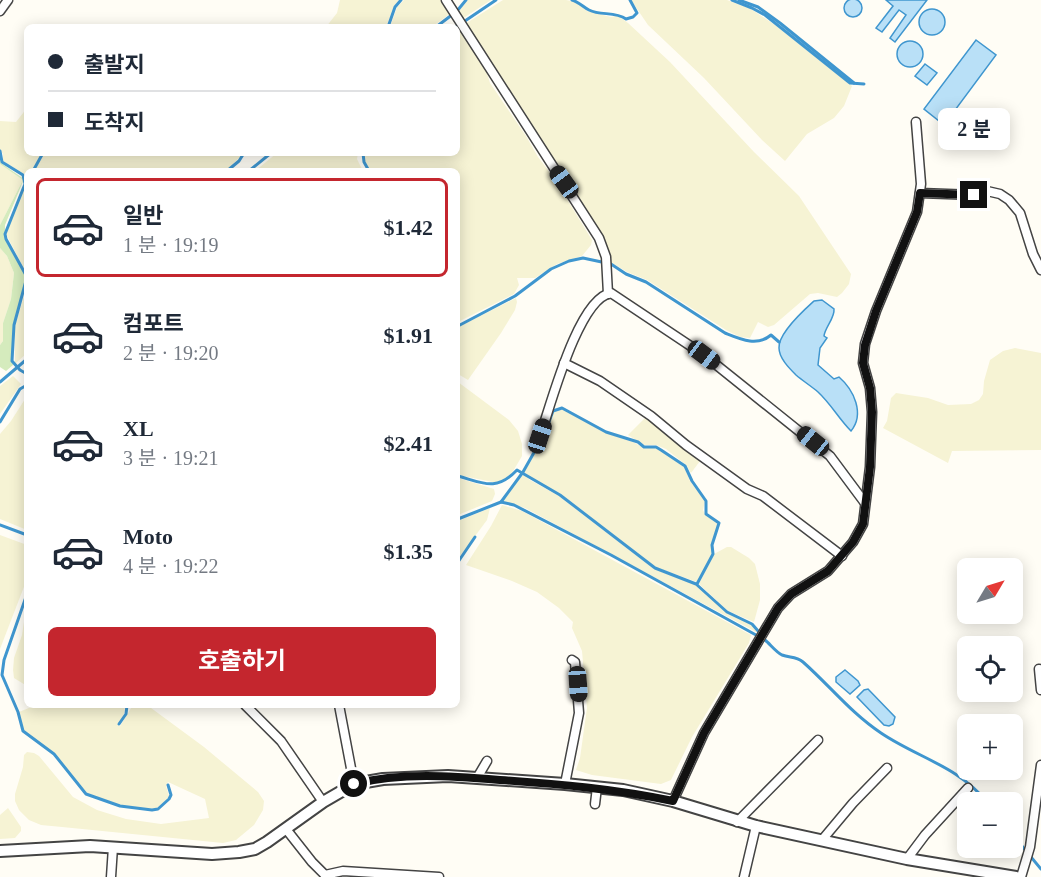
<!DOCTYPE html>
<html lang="ko">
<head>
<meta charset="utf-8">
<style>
	:root { --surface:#fff; --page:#f2f2f3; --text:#1f2937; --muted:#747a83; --line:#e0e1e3; --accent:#c4262e }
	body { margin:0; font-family:"Times New Roman","Noto Sans KR",serif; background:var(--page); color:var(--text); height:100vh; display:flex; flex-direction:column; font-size:22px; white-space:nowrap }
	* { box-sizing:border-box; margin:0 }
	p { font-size:20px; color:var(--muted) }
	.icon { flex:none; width:33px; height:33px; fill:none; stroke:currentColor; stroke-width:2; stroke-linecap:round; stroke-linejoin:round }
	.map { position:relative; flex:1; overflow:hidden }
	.drawer { position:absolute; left:24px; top:168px; width:436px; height:540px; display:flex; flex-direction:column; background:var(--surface); border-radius:9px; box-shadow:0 3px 15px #0003 }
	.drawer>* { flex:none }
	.banner { position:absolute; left:24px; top:24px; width:436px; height:132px; border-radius:9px; box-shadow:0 3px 15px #0003; display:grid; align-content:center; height:132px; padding:0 24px; background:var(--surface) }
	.needle { width:39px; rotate:52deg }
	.fabs { position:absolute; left:957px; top:558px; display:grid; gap:12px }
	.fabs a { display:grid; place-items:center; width:66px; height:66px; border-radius:9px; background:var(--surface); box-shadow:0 3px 15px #0003; font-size:30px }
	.end { position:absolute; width:27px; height:27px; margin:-14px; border:8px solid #111; background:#fff; box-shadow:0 0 0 3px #fff }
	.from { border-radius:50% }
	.bubble { position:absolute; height:42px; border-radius:9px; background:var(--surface); box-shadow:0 3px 15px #0003; font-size:20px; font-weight:700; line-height:42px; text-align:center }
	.car { position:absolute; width:18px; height:36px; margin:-18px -9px; border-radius:8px; box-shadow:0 0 4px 2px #0007; background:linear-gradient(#222 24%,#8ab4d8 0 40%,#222 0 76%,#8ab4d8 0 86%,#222 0) }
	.banner b { display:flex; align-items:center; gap:21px; height:57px; font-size:22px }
	.banner b+b { border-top:2px solid var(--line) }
	.banner i { width:15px; height:15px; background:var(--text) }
	ul { padding:10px 0 0; list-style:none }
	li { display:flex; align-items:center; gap:18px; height:99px; margin:0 12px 9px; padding:0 12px; border:3px solid transparent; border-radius:9px }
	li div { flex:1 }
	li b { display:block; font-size:22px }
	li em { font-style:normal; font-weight:700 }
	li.active { border-color:var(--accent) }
	li>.icon { width:54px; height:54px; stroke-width:1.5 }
	.action { display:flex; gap:12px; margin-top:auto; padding:12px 24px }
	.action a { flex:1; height:69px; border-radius:9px; background:var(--accent); color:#fff; font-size:24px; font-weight:700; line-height:69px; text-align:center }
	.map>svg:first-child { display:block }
</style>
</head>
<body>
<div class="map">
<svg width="1041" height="877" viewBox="0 0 1041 877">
	<rect width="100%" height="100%" fill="#fffdf5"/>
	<g fill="#f6f3d4">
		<polygon points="340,0 399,0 394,6 386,27 326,27 337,13"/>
		<polygon points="404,0 443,0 451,13 432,27 390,27 397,7"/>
		<polygon points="468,0 491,0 462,19 458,12"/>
		<polygon points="503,0 566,0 576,2 587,11 611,17 616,16 620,17 628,23 670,62 754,152 799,196 851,274 849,284 842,293 837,297 818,293 810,294 774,325 768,327 758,322 750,338 740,337 726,330 647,280 627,272 609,261 465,24"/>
		<polygon points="631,0 727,0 751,9 775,25 852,86 844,106 834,118 807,134 785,161 762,140 704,78 648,25"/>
		<polygon points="459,27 486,70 490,83 526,136 538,157 554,178 592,240 591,245 582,256 557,264 535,278 517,278 519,285 514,294 458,322 458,171 370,171 365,161 365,153 458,153 458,29"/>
		<polygon points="27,108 27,153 42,153 32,171 27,171 26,180 24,174 3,161 3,154 0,150 0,121 16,122"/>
		<polygon points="45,153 243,153 243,154 226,171 34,171"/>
		<polygon points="277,153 358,153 357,159 363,171 255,171"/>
		<polygon points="0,164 23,180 0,225"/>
		<polygon points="27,182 27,275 6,234"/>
		<polygon points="0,248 7,256 14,273 11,299 3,323 3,341 0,345"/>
		<polygon points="27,286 27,353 15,364 15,326"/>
		<polygon points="516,298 517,302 515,310 501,333 468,380 458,374 458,327"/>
		<polygon points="1015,348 1041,353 1041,450 952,451 948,463 883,428 887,421 891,398 896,393 928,398 948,405 971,404 979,400 983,394 984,381 990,360 1003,351"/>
		<polygon points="13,376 21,384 0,414 0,386"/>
		<polygon points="458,382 509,420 518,431 522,444 522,456 512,473 498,483 458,475"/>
		<polygon points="27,396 27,530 0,519 0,434 11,421"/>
		<polygon points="558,409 562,409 606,433 633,442 644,448 655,448 661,451 684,467 690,481 705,501 703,510 705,514 718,524 711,545 712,554 697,582 655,567 561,494 531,478 524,472 546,434 554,412"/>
		<polygon points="647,416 700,461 691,473 686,465 666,449 656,445 644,445 628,435"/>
		<polygon points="523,474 530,480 559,496 654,569 696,585 727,613 752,625 758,633 525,508 503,501"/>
		<polygon points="458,478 494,489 495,494 492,501 458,515"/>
		<polygon points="502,505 522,511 751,635 749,643 692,737 671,780 661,784 592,775 576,770 580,758 587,708 582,651 572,628 573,622 559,608 537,592 512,581 466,565 491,526"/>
		<polygon points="490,508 487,520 458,559 458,521"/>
		<polygon points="0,535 27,545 27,579 0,649"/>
		<polygon points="727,547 731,547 749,558 755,564 760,584 760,600 754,622 728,611 699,584 714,554"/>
		<polygon points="27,602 27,686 14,678 13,670 14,658 22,635"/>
		<polygon points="36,705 125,705 124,714 118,725 120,726 133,705 147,705 204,747 258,792 264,801 263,810 254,825 236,840 223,843 62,827 41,825 29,820 19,810 15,801 15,794 23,767 24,755 27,752 34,753 39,756 73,797 97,810 126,819 161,824 209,818 205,799 168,782 166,786 169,796 167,799 157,808 152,809 120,806 87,793 54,753 24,731 19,712"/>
		<polygon points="8,808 21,827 21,831 15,838 0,839 0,815"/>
	</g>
	<polygon fill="#d5ebbd" points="0,159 1,163 24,179 5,225 5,239 26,277 26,283 13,325 13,365 6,371 0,367 0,345 3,341 3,323 11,299 14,273 7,256 0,248 0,225 23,180 0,164"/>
	<g fill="#b9e0f7" stroke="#3f96cf" stroke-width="1.5">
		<circle cx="853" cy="8" r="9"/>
		<polygon points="886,0 927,0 895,42 890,38 906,15 899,10 882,32 876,28 893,6"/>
		<circle cx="932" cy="22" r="13"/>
		<polygon points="976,40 996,55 944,125 924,109"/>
		<circle cx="910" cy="54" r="13"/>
		<polygon points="925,64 937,73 927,85 915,76"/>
		<path d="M822 300 834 309C835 318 825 327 824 336L827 338 820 348 818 365 834 379 839 377C854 390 865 414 851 431 839 419 831 404 818 392 811 386 803 381 796 375 789 368 779 358 779 348 778 333 804 310 814 301Z"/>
		<polygon points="845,670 858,681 860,685 850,694 836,682 836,677"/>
		<polygon points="868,689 895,717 893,724 889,726 884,725 857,697 864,690"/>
	</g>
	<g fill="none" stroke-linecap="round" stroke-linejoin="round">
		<g stroke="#3f96cf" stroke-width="3">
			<path d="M572 0C579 2 583 7 589 10 601 16 615 11 626 19L633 17 637 13 630 0"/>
			<polyline points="732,0 752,8 765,15 850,83 864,84"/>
			<polyline points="739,0 758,7 780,23 854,83"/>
			<polyline points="388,27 395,7 401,0"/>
			<polyline points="436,27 457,11 466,0"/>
			<polyline points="456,27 496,0"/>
			<polyline points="0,151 2,162 23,175 25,184 5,234 6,239 27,277 14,325 12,361 20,370 27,374"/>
			<polyline points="363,153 364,162 369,171"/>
			<polyline points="33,171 43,153"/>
			<polyline points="227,171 239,161 244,153"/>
			<polyline points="249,171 271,153"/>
			<path d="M458 326 515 296 551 269 569 261 583 258 611 264 626 274 646 282 725 333C740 339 757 347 771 335L779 342"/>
			<polyline points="0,382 27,359"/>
			<polyline points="0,422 20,389 27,385"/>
			<path d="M458 476C483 483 496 492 517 470L560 495 655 568 696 584 727 612 752 624 759 632"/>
			<polyline points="501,502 523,472 545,433 553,411 562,408 606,432 638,442 644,447 656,447 661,450 685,466 692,481 706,501 706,514 719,523 712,545 713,554 697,584"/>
			<polyline points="458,519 501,502 514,505 611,555 756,635"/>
			<polyline points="0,525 27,535"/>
			<polyline points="458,562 475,537"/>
			<polyline points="27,594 4,660 2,675 18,712 23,731 54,754 86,794 120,806 152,810 158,809 169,799 171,795 168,785"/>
			<path d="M765 640C770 644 776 652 782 655 790 658 796 656 803 662 829 685 852 714 881 733 918 758 958 766 987 802"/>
			<polyline points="119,724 126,714 127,705"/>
			<polyline points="1012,834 1041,869"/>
		</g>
		<g stroke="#444" stroke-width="11">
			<g id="minor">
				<polyline points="446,0 599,238 606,257 608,294"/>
				<polyline points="0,11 8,0"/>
				<polyline points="920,193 974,195 987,191 1000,194 1009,200 1020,213 1033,254 1041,270"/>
				<polyline points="564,363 600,381 651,416 686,445 747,489 763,496 842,556"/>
				<path d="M540 436C550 408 578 298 611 293L704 355 830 456 865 503"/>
				<polyline points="1039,669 1041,690"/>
				<polyline points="245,705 281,741 323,802"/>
				<polyline points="339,705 354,784"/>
				<polyline points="477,778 487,761"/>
				<polyline points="565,784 579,713 575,662 572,660"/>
				<polyline points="673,801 704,733 778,608 791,594 828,571 853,542 863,524 870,467 872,412 870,388 863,363 865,344 876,311 917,212 921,184 916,122"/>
				<polyline points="595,804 597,787"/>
				<polyline points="737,822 818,740"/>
				<polyline points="286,829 312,862 327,877"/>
				<polyline points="822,840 853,803 887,768"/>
				<polyline points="907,859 925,835 968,788"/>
				<polyline points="325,875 343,871 439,877"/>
				<polyline points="111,877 113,847"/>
				<polyline points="744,877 756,826"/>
				<polyline points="1021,877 1030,847 1041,765"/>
			</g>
		</g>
		<g stroke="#444" stroke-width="14">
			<polyline id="tertiary" points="0,851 90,846 212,854 239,852 255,849 267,842 323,802 354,784 383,779 448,776 565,784 623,790 673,801 756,826 907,859 1016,877"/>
		</g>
		<use href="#minor" stroke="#fff" stroke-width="8"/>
		<use href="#tertiary" stroke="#fff" stroke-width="10"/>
	</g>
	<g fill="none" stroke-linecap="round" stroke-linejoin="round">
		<path stroke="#111" stroke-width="8" d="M354 784C401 772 452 776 500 780 559 784 615 789 673 801L704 733 778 608 791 594 828 571 853 542 863 524 870 467 872 412 870 388 863 363 865 345 876 311 917 212 920 193 974 195"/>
	</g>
</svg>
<div class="fabs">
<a><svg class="needle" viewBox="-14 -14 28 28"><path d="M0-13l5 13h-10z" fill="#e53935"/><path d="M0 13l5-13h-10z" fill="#747a83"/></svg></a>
<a><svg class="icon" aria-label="locate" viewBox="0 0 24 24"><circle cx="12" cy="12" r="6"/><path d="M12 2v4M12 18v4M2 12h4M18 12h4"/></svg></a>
<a>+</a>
<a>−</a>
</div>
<i class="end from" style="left:354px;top:784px"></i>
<i class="end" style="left:974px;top:195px"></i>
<div class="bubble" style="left:938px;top:108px;width:72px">2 분</div>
<i class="car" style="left:564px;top:182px;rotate:324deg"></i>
<i class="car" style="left:704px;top:355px;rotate:127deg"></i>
<i class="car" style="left:540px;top:436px;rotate:18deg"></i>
<i class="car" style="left:813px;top:441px;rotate:309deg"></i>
<i class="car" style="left:578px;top:684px;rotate:176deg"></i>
<div class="banner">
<b><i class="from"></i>출발지</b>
<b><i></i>도착지</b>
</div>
<section class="drawer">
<ul>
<li class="active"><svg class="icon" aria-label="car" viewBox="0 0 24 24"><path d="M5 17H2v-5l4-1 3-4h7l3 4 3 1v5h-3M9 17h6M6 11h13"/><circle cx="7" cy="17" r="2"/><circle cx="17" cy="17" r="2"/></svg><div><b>일반</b><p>1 분 · 19:19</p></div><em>$1.42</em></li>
<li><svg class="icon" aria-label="car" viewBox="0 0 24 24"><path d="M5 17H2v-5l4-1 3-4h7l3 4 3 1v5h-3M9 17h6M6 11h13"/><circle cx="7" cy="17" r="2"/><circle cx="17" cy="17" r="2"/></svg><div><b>컴포트</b><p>2 분 · 19:20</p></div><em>$1.91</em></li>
<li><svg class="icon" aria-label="car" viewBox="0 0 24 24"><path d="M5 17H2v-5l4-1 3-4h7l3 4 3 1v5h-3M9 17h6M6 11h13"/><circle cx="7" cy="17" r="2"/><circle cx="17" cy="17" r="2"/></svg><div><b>XL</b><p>3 분 · 19:21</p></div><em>$2.41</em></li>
<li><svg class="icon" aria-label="car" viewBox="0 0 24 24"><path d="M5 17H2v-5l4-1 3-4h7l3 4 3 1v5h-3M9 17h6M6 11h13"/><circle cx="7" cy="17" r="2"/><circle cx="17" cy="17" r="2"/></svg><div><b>Moto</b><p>4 분 · 19:22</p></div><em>$1.35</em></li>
</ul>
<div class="action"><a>호출하기</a></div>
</section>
</div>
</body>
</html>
